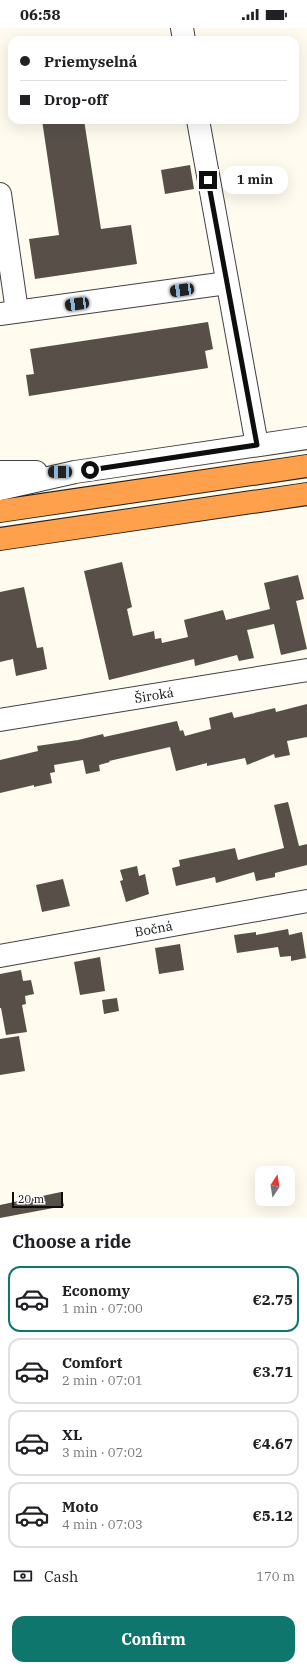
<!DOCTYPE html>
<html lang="en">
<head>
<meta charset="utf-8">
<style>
	:root { --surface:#fff; --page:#f2f2f2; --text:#202124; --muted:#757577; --line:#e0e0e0; --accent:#0f766e }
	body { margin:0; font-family:"IBM Plex Serif",serif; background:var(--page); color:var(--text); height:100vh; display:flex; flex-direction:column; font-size:15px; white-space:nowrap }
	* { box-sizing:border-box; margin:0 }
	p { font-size:13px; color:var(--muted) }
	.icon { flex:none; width:22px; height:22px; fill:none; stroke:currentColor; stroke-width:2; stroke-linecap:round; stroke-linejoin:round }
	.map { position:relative; height:1190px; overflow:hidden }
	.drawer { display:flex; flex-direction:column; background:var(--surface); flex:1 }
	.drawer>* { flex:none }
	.banner { position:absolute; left:8px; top:8px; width:291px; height:88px; border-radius:12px; box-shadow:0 4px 16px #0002; display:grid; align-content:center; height:88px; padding:0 12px; background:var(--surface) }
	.needle { width:26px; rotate:12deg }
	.tools { position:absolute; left:255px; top:1138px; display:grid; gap:8px }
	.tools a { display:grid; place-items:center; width:40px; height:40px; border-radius:8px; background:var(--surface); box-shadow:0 4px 16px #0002; font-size:20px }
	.scale { position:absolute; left:12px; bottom:10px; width:51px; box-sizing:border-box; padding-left:4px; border:2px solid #0e0e0e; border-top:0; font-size:11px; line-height:14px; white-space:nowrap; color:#0e0e0e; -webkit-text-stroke:3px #fff; paint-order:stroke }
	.end { position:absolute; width:18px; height:18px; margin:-9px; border:5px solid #0e0e0e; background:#fff; box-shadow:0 0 0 2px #fff }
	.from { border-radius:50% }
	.bubble { position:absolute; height:28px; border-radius:12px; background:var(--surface); box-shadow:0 4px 16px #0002; font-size:13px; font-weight:800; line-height:28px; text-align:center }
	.car { position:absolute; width:12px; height:24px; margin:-12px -6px; border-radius:5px; box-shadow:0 0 3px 1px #0007; background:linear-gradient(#222 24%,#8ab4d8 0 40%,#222 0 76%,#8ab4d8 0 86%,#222 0) }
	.banner b { display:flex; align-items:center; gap:14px; height:38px; font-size:15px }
	.banner b+b { border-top:1px solid var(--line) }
	.banner i { width:10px; height:10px; background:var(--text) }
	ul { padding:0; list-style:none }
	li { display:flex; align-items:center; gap:12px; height:66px; margin:0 8px 6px; padding:0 4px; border:2px solid var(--line); border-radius:12px }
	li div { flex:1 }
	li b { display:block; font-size:15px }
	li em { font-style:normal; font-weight:800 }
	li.current { border-color:var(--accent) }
	li>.icon { width:36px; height:36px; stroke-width:1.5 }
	h2 { padding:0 12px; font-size:18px; line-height:48px }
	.pay { display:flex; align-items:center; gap:10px; height:44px; padding:0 12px; font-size:15px }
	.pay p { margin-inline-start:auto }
	.button { display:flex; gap:8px; margin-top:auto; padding:8px 12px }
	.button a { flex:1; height:46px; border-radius:12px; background:var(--accent); color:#fff; font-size:16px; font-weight:800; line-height:46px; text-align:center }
	.status { display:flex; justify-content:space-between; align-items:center; height:28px; padding:0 20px; background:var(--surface); direction:ltr }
	.status svg { height:11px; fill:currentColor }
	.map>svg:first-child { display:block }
</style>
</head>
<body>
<div class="status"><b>06:58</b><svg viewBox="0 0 49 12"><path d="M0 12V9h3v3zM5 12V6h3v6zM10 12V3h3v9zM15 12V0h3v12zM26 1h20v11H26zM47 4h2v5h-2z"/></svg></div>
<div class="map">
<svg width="307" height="1190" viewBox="0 0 307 1190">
	<rect width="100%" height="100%" fill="#fffcef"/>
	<g fill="#584f49">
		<polygon points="42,92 84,92 101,201 131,197 137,236 35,251 29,211 59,207"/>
		<polygon points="190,137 194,161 165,166 161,142"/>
		<polygon points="208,294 213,321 205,323 208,340 29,368 26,347 34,346 30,321"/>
		<polygon points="122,534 132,579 127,581 133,608 154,603 155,611 161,610 162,615 188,609 184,592 223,582 226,592 270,581 264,555 298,547 304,571 296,573 307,621 281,627 274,596 247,602 254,630 239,633 237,627 195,638 194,631 109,652 84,543"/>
		<polygon points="24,559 37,620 43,619 47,641 16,648 13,631 0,634 0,564"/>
		<polygon points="307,676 307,709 287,713 290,727 275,730 274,726 247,737 245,730 207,738 207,735 176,743 170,719 109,733 110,734 99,737 100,743 86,746 83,732 54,737 55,744 50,745 52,755 34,759 34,757 0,765 0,732 38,723 37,718 78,712 103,706 104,709 177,693 180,703 183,702 185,708 211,701 209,690 232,684 234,690 275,680 276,684"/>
		<polygon points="288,774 299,818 307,816 307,837 275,845 275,849 256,853 254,844 216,855 215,849 176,858 172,840 180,838 179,832 235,820 238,832 284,820 274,777"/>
		<polygon points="137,838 139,848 145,846 149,866 126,874 120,853 123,852 120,842"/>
		<polygon points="63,851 70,878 42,884 36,857"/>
		<polygon points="288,901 289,907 302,904 306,930 291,933 291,928 280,929 278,919 237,925 234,907 256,904 256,907"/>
		<polygon points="180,916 184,942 159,946 155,920"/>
		<polygon points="100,929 105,963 80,967 74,934"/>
		<polygon points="21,942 23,953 31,952 34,966 25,968 26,976 22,977 27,1004 6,1007 1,980 0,980 0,946"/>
		<polygon points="117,970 119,983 104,986 102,972"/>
		<polygon points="19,1008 25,1043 0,1047 0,1011"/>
		<polygon points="61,1164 64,1178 0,1190 0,1177"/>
	</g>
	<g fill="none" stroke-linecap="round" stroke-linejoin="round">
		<g stroke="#414141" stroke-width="24">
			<g id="minor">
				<polyline points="182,0 184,12"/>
				<polyline points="198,92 257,417"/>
				<polyline points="0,166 17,283"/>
				<polyline points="0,286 227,255"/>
				<polyline points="0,444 36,444"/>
				<polyline points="0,461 75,444 307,410"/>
				<path id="s1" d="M0 692 307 642"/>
				<path id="s2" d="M0 928 307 873"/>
			</g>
		</g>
		<g stroke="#1f1f1f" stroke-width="24">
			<g id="highway">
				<polyline points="0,483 307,438"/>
				<polyline points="0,511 307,466"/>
			</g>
		</g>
		<use href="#minor" stroke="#fff" stroke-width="22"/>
		<use href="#highway" stroke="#ffa04d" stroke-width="22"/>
	</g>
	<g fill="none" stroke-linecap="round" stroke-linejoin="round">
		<polyline stroke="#0e0e0e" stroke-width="5" points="90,442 257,417 208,152"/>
	</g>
	<g text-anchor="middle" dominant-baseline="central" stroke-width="4" stroke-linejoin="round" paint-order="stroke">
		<g font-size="13" fill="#0e0e0e" stroke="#fff">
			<text stroke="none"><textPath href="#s1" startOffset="156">Široká</textPath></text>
			<text stroke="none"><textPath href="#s2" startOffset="156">Bočná</textPath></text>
		</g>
	</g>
</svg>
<div class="tools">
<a><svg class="needle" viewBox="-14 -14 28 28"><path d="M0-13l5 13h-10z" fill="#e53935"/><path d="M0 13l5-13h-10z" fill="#757577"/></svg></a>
</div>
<div class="scale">20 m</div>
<i class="end from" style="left:90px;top:442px"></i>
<i class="end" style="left:208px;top:152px"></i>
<div class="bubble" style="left:222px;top:138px;width:66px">1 min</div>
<i class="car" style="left:182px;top:262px;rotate:262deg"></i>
<i class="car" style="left:77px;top:276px;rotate:262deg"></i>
<i class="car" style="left:60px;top:444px;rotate:270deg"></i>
<div class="banner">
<b><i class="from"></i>Priemyselná</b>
<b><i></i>Drop-off</b>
</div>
</div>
<section class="drawer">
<h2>Choose a ride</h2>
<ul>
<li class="current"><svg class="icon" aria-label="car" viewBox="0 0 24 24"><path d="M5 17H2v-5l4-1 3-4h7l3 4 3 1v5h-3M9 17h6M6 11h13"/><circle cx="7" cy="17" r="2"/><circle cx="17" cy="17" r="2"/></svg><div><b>Economy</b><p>1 min · 07:00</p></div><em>€2.75</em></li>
<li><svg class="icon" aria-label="car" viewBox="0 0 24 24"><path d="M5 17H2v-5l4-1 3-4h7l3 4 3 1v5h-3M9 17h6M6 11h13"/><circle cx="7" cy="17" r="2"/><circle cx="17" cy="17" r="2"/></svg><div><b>Comfort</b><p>2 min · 07:01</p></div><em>€3.71</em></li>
<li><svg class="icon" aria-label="car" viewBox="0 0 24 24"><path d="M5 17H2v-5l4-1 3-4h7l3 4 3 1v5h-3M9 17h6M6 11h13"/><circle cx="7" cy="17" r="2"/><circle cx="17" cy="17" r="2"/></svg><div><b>XL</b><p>3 min · 07:02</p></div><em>€4.67</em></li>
<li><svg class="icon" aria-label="car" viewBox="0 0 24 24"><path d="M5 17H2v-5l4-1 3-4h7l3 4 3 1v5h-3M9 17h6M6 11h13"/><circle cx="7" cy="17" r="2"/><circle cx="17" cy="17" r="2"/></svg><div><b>Moto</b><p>4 min · 07:03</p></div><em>€5.12</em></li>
</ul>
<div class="pay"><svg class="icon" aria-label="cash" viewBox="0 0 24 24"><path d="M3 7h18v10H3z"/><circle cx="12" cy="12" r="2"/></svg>Cash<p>170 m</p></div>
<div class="button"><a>Confirm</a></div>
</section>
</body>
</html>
